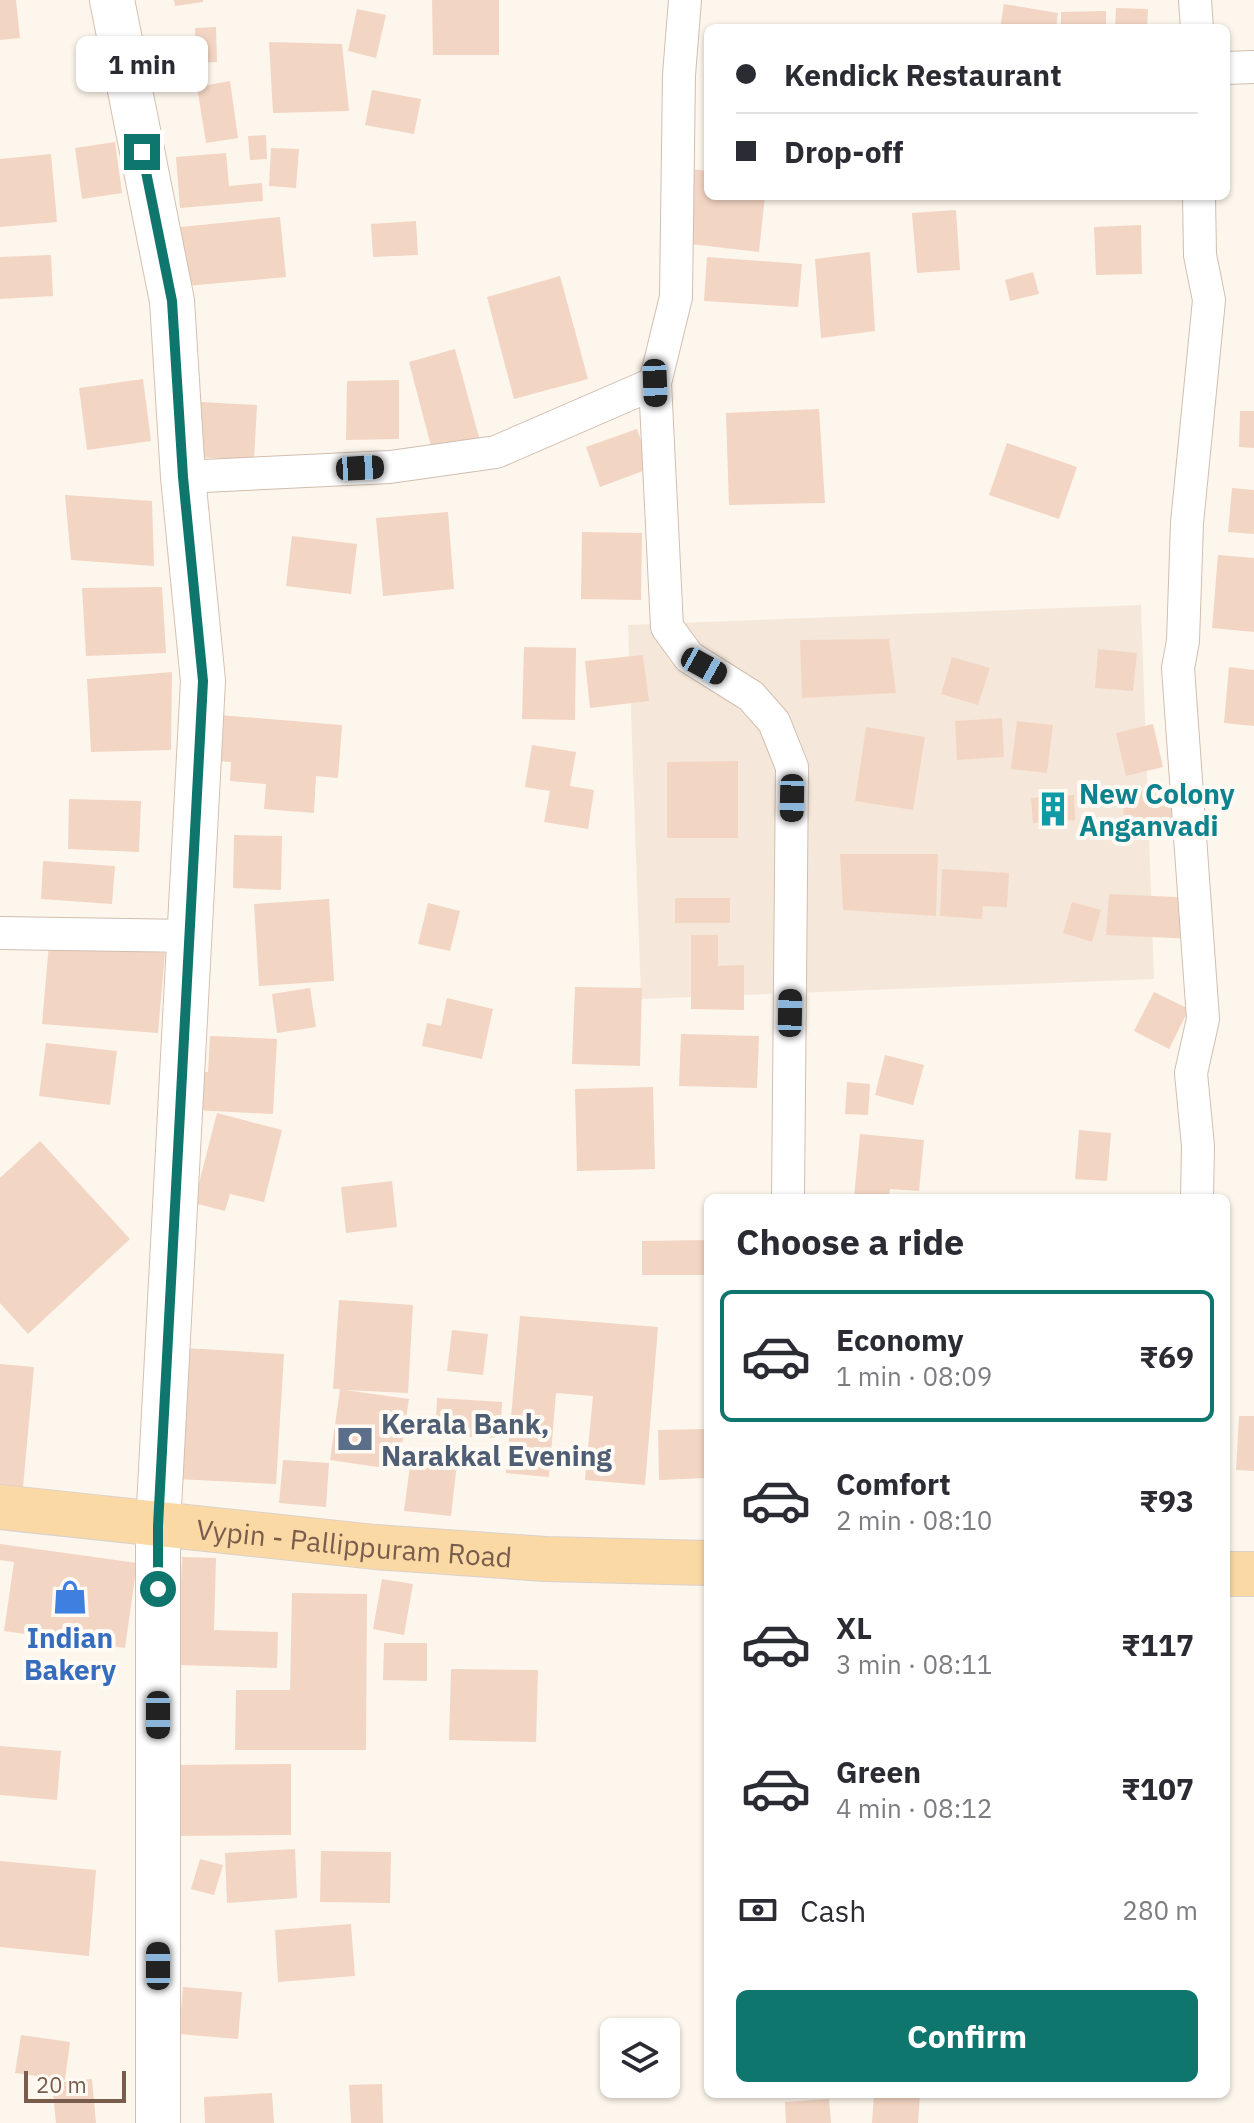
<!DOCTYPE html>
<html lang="en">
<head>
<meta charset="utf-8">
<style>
	:root { --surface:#fff; --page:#f7f7f7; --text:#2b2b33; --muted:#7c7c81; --line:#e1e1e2; --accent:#0f766e }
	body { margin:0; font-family:"IBM Plex Sans",sans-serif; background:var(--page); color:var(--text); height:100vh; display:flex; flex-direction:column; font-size:30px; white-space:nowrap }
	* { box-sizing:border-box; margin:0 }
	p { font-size:26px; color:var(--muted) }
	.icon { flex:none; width:44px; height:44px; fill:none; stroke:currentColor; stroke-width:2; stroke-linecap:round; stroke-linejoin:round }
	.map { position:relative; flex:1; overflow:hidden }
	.panel { position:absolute; left:704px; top:1194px; width:526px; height:904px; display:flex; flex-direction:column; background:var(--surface); border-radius:12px; box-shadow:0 2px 6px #0004 }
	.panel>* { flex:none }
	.top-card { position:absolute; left:704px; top:24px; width:526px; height:176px; border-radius:12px; box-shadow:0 2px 6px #0004; display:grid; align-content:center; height:176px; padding:0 32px; background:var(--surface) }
	.controls { position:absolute; left:600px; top:2018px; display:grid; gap:16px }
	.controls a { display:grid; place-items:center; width:80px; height:80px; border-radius:12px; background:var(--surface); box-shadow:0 2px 6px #0004; font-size:40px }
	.scale { position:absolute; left:24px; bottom:20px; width:102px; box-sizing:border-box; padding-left:8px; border:4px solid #7a5c4d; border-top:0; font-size:22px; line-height:28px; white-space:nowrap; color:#7a5c4d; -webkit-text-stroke:6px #fffaf3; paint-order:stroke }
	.end { position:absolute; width:36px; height:36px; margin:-18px; border:10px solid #0f766e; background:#fff; box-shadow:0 0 0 4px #fff }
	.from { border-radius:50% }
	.bubble { position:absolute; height:56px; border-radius:12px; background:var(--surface); box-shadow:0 2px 6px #0004; font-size:26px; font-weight:700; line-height:56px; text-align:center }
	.car { position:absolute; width:24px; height:48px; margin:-24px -12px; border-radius:10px; box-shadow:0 0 6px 2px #0007; background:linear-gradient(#222 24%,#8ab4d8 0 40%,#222 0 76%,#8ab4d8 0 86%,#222 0) }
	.top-card b { display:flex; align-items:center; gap:28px; height:76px; font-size:30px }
	.top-card b+b { border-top:2px solid var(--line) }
	.top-card i { width:20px; height:20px; background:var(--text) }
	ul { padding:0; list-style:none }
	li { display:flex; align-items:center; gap:24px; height:132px; margin:0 16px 12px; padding:0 16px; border:4px solid transparent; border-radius:12px }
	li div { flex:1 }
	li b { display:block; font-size:30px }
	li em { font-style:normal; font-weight:700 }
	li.selected { border-color:var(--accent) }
	li>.icon { width:72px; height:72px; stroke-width:1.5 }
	h2 { padding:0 32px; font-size:36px; line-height:96px }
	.pay { display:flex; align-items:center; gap:20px; height:88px; padding:0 32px; font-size:30px }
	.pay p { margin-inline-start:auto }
	.button { display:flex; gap:16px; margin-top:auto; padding:16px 32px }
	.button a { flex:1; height:92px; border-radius:12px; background:var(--accent); color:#fff; font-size:32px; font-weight:700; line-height:92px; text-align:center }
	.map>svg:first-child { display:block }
</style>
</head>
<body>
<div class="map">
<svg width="1254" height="2123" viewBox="0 0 1254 2123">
	<rect width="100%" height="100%" fill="#fdf6ec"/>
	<polygon fill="#f5e8da" points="1141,605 1154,979 641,999 628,625"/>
	<g fill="#f3d5c3">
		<polygon points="0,0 16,0 20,38 0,40"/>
		<polygon points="174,0 203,0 203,2 175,6"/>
		<polygon points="432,0 499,0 499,55 433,55"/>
		<polygon points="1004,4 1058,13 1056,28 1000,28"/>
		<polygon points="1116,8 1148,9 1147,28 1115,28"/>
		<polygon points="357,9 386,15 376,58 348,51"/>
		<polygon points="1106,11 1106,28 1061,28 1061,12"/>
		<polygon points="216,27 217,62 196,63 195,28"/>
		<polygon points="269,42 342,44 349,111 273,113"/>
		<polygon points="230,81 238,138 206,143 197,87"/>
		<polygon points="372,90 421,99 414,134 365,125"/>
		<polygon points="266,135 267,159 250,160 248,136"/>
		<polygon points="115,142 122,193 82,199 75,148"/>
		<polygon points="271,148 299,149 296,188 269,186"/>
		<polygon points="226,153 229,186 262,183 263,201 180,208 176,157"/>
		<polygon points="51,154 57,222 0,227 0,159"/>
		<polygon points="690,169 708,171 708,196 765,196 759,252 682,243"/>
		<polygon points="956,210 960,270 917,273 912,213"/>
		<polygon points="280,217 286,277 175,287 170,228"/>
		<polygon points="416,221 418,255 373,257 371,224"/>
		<polygon points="1141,225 1142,274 1096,275 1094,227"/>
		<polygon points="870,252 875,331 821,338 815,259"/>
		<polygon points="51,255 53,296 0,299 0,257"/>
		<polygon points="707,257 802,264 798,307 704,301"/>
		<polygon points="1033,272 1039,294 1010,301 1005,280"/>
		<polygon points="560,276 588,379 514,399 487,297"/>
		<polygon points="455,349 480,441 433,454 409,362"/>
		<polygon points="143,379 151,441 87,450 79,388"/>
		<polygon points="399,380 399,439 346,440 347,381"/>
		<polygon points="201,402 257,405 254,461 197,457"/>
		<polygon points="819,409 825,503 729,505 726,413"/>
		<polygon points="1240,411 1254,411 1254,448 1239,447"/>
		<polygon points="637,429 651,468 600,487 586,447"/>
		<polygon points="1007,443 1077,467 1059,519 989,495"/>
		<polygon points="1232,488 1254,490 1254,534 1228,532"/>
		<polygon points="65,495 152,501 154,566 71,560"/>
		<polygon points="448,512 454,589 383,596 376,518"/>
		<polygon points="582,532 642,533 641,600 581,599"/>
		<polygon points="292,536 357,544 351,594 286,586"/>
		<polygon points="1218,555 1254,558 1254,632 1212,628"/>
		<polygon points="162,587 166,653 86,656 82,588"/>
		<polygon points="889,639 896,693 802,698 800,640"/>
		<polygon points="524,647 576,648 575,720 522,719"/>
		<polygon points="1098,649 1137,653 1133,691 1095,688"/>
		<polygon points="643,655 649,701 590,708 585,661"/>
		<polygon points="952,657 990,668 978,705 941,694"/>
		<polygon points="1229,667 1254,670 1254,726 1224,723"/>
		<polygon points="172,672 171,750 91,752 87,679"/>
		<polygon points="219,715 342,725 338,778 316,776 314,813 264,809 266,784 230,781 231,762 216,761"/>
		<polygon points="1002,718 1004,757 957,760 955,721"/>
		<polygon points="1017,721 1053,725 1047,773 1011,769"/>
		<polygon points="1153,724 1163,767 1126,776 1116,733"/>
		<polygon points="866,727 925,737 913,810 855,801"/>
		<polygon points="532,745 576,752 570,786 594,790 588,829 544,822 550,791 525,787"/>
		<polygon points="738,761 738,838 667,838 667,762"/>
		<polygon points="1174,790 1175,821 1124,823 1123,792"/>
		<polygon points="1074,795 1075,820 1033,823 1031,798"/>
		<polygon points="69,799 141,801 139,852 68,849"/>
		<polygon points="234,835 282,836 281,890 233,888"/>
		<polygon points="840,854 938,854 936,916 843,910"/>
		<polygon points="43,861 115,866 112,904 41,899"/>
		<polygon points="942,869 1009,873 1007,907 983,906 982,919 940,916"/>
		<polygon points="1109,894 1196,898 1195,939 1106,935"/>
		<rect x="675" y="898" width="55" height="25"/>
		<polygon points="329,899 334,981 259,986 254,904"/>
		<polygon points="1072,902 1101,910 1092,942 1063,933"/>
		<polygon points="428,903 460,911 450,951 418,944"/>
		<polygon points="691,935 718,935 718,966 744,965 744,1010 691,1009"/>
		<polygon points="49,944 165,953 158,1033 42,1024"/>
		<polygon points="575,987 642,988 640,1066 572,1064"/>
		<polygon points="310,988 316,1027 277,1033 272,994"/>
		<polygon points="1154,992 1189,1009 1169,1049 1134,1031"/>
		<polygon points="447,998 493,1009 482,1059 422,1046 427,1023 441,1026"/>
		<polygon points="681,1034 759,1036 757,1088 679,1086"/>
		<polygon points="210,1036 277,1039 273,1114 194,1110 196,1072 208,1072"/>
		<polygon points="46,1043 117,1051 110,1105 39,1096"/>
		<polygon points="885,1055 924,1065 913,1105 875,1095"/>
		<polygon points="847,1082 870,1084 868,1115 845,1114"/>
		<polygon points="653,1087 655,1169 577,1171 575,1089"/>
		<polygon points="217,1113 282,1130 264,1202 230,1194 225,1211 194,1203"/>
		<polygon points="1079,1130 1111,1133 1107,1181 1075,1179"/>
		<polygon points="860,1134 924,1140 919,1191 890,1189 889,1198 854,1198"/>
		<polygon points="40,1141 130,1239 28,1334 0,1303 0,1178"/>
		<polygon points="392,1181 397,1227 346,1233 341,1187"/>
		<polygon points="708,1240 708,1275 642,1275 642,1241"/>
		<polygon points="339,1300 413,1305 408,1393 345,1390 409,1399 398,1470 330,1460 340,1389 333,1389"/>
		<polygon points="520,1316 658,1327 645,1485 585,1480 593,1396 556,1393 549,1477 506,1473"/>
		<polygon points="452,1330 488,1334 483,1375 447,1371"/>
		<polygon points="185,1348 284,1354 276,1484 177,1479"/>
		<polygon points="0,1364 34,1367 23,1487 0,1485"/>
		<polygon points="437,1398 502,1402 500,1438 435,1435"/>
		<polygon points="1239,1416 1254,1416 1254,1471 1236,1470"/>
		<polygon points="705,1429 707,1478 659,1480 658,1430"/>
		<polygon points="411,1458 457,1463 451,1516 404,1511"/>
		<polygon points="283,1460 329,1463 326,1507 279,1503"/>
		<polygon points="0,1544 137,1563 125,1648 4,1631 14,1562 0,1560"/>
		<polygon points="182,1557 216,1558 214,1630 278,1632 277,1668 178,1665"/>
		<polygon points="382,1579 413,1584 404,1635 373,1629"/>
		<polygon points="292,1593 367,1594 366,1750 235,1750 236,1690 290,1690"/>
		<polygon points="384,1643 427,1643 427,1681 383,1680"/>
		<polygon points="451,1669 538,1670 536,1742 449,1740"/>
		<polygon points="0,1746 61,1751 57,1800 0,1795"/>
		<polygon points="291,1764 291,1835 175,1836 174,1765"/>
		<polygon points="295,1849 297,1898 227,1903 225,1853"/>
		<polygon points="321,1851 391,1852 390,1903 320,1902"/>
		<polygon points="200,1859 223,1865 214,1895 191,1889"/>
		<polygon points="0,1861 96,1870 89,1956 0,1947"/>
		<polygon points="351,1924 355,1976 278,1982 275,1930"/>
		<polygon points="183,1987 242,1992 238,2039 179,2034"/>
		<polygon points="21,2035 70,2042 65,2080 15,2073"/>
		<polygon points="92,2079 96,2123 56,2123 52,2083"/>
		<polygon points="382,2084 383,2123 351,2123 349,2085"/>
		<polygon points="272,2093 274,2123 205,2123 204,2097"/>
		<polygon points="874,2094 920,2094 918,2123 872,2123"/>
		<polygon points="829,2099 831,2123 786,2123 785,2102"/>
	</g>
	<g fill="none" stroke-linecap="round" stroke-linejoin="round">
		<g stroke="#d1beb0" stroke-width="34">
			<g id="street">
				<polyline points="685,0 679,75 676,297 655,383 667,627 689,657 751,696 774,722 792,767 788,1198"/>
				<polyline points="1195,0 1197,28"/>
				<polyline points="1226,68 1254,67"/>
				<polyline points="183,477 390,467 496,452 655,383"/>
				<polyline points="0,933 191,936"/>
				<polyline points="1197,1198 1198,1146 1191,1073 1203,1019 1178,668 1183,641 1187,523 1209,300 1200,255 1199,196"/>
			</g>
		</g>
		<g stroke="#d6c0b0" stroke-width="46">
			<polyline id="secondary" points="112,0 172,301 183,477 203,681 158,1526 158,2123"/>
		</g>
		<g stroke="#dad1cd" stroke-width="46">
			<g id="primary">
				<path id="s1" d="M0 1507 375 1547 545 1559 708 1563"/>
				<polyline points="1226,1574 1254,1574"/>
			</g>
		</g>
		<use href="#street" stroke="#fff" stroke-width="32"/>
		<use href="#secondary" stroke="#fff" stroke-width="44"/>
		<use href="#primary" stroke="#fbd9a5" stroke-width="44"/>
	</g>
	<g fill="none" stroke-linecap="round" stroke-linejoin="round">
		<polyline stroke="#0f766e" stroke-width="10" points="142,152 172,301 183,477 203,681 158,1526 158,1589"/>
	</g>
	<defs>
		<g id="building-bare" transform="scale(2.76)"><path d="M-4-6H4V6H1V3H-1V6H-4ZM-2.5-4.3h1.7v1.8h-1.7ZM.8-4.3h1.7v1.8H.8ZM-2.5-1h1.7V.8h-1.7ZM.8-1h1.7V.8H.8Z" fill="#0f9aa8" stroke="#fffaf3" stroke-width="2.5" paint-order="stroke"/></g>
		<g id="bank-bare" transform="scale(2.76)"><path d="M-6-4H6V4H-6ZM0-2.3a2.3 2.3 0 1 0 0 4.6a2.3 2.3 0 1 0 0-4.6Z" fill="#5c6f8a" stroke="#fffaf3" stroke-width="2.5" paint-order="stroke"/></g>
		<g id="shop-bare" transform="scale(2.76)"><path d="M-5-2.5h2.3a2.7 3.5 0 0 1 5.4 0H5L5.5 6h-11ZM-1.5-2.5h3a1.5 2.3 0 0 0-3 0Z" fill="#3f7fe0" stroke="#fffaf3" stroke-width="2.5" paint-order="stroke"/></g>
	</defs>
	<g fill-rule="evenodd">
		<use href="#building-bare" x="1053" y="809"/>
		<use href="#bank-bare" x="355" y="1439"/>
		<use href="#shop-bare" x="70" y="1597"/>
	</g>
	<g text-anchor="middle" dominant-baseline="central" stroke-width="8" stroke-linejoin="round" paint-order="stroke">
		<g font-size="28" font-weight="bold" fill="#0d838f" stroke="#fffaf3" text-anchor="start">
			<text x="1079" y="793">New Colony<tspan x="1079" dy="32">Anganvadi</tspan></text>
		</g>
		<g font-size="28" font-weight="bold" fill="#4e5e75" stroke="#fffaf3" text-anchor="start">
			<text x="381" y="1423">Kerala Bank,<tspan x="381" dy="32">Narakkal Evening</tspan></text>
		</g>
		<g font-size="28" fill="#7a5c4d" stroke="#fffaf3">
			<text stroke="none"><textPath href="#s1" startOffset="356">Vypin - Pallippuram Road</textPath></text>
		</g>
		<g font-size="28" font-weight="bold" fill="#366cbe" stroke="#fffaf3">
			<text x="70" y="1637">Indian<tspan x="70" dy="32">Bakery</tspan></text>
		</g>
	</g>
</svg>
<div class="controls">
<a><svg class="icon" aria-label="layers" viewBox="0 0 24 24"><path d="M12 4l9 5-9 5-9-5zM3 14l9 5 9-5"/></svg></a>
</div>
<div class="scale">20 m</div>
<i class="end from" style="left:158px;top:1589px"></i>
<i class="end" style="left:142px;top:152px"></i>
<div class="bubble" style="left:76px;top:36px;width:132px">1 min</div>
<i class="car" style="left:655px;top:383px;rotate:178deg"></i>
<i class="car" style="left:360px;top:468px;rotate:87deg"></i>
<i class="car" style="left:704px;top:666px;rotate:119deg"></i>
<i class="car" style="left:792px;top:798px;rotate:181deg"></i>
<i class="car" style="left:790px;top:1013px;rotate:1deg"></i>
<i class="car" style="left:158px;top:1715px;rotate:180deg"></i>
<i class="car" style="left:158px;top:1966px;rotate:0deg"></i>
<div class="top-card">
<b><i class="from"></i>Kendick Restaurant</b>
<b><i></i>Drop-off</b>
</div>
<section class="panel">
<h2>Choose a ride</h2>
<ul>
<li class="selected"><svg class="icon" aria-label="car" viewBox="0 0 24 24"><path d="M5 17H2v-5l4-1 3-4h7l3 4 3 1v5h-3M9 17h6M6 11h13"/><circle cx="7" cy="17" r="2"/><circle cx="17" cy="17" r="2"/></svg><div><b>Economy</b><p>1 min · 08:09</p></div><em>₹69</em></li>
<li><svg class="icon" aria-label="car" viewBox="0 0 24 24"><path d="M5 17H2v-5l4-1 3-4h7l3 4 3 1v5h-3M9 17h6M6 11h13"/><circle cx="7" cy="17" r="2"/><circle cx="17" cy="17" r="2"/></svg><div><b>Comfort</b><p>2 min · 08:10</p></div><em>₹93</em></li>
<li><svg class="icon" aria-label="car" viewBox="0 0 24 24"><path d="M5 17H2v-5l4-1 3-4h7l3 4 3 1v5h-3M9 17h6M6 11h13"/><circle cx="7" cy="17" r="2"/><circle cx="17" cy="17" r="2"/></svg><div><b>XL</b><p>3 min · 08:11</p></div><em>₹117</em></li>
<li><svg class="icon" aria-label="car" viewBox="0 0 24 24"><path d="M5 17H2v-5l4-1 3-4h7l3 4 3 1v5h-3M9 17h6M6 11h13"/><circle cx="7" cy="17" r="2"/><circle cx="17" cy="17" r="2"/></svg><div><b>Green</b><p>4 min · 08:12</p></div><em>₹107</em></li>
</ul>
<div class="pay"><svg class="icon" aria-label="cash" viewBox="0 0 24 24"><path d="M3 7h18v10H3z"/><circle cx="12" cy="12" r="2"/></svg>Cash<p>280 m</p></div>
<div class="button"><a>Confirm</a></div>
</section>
</div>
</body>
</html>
